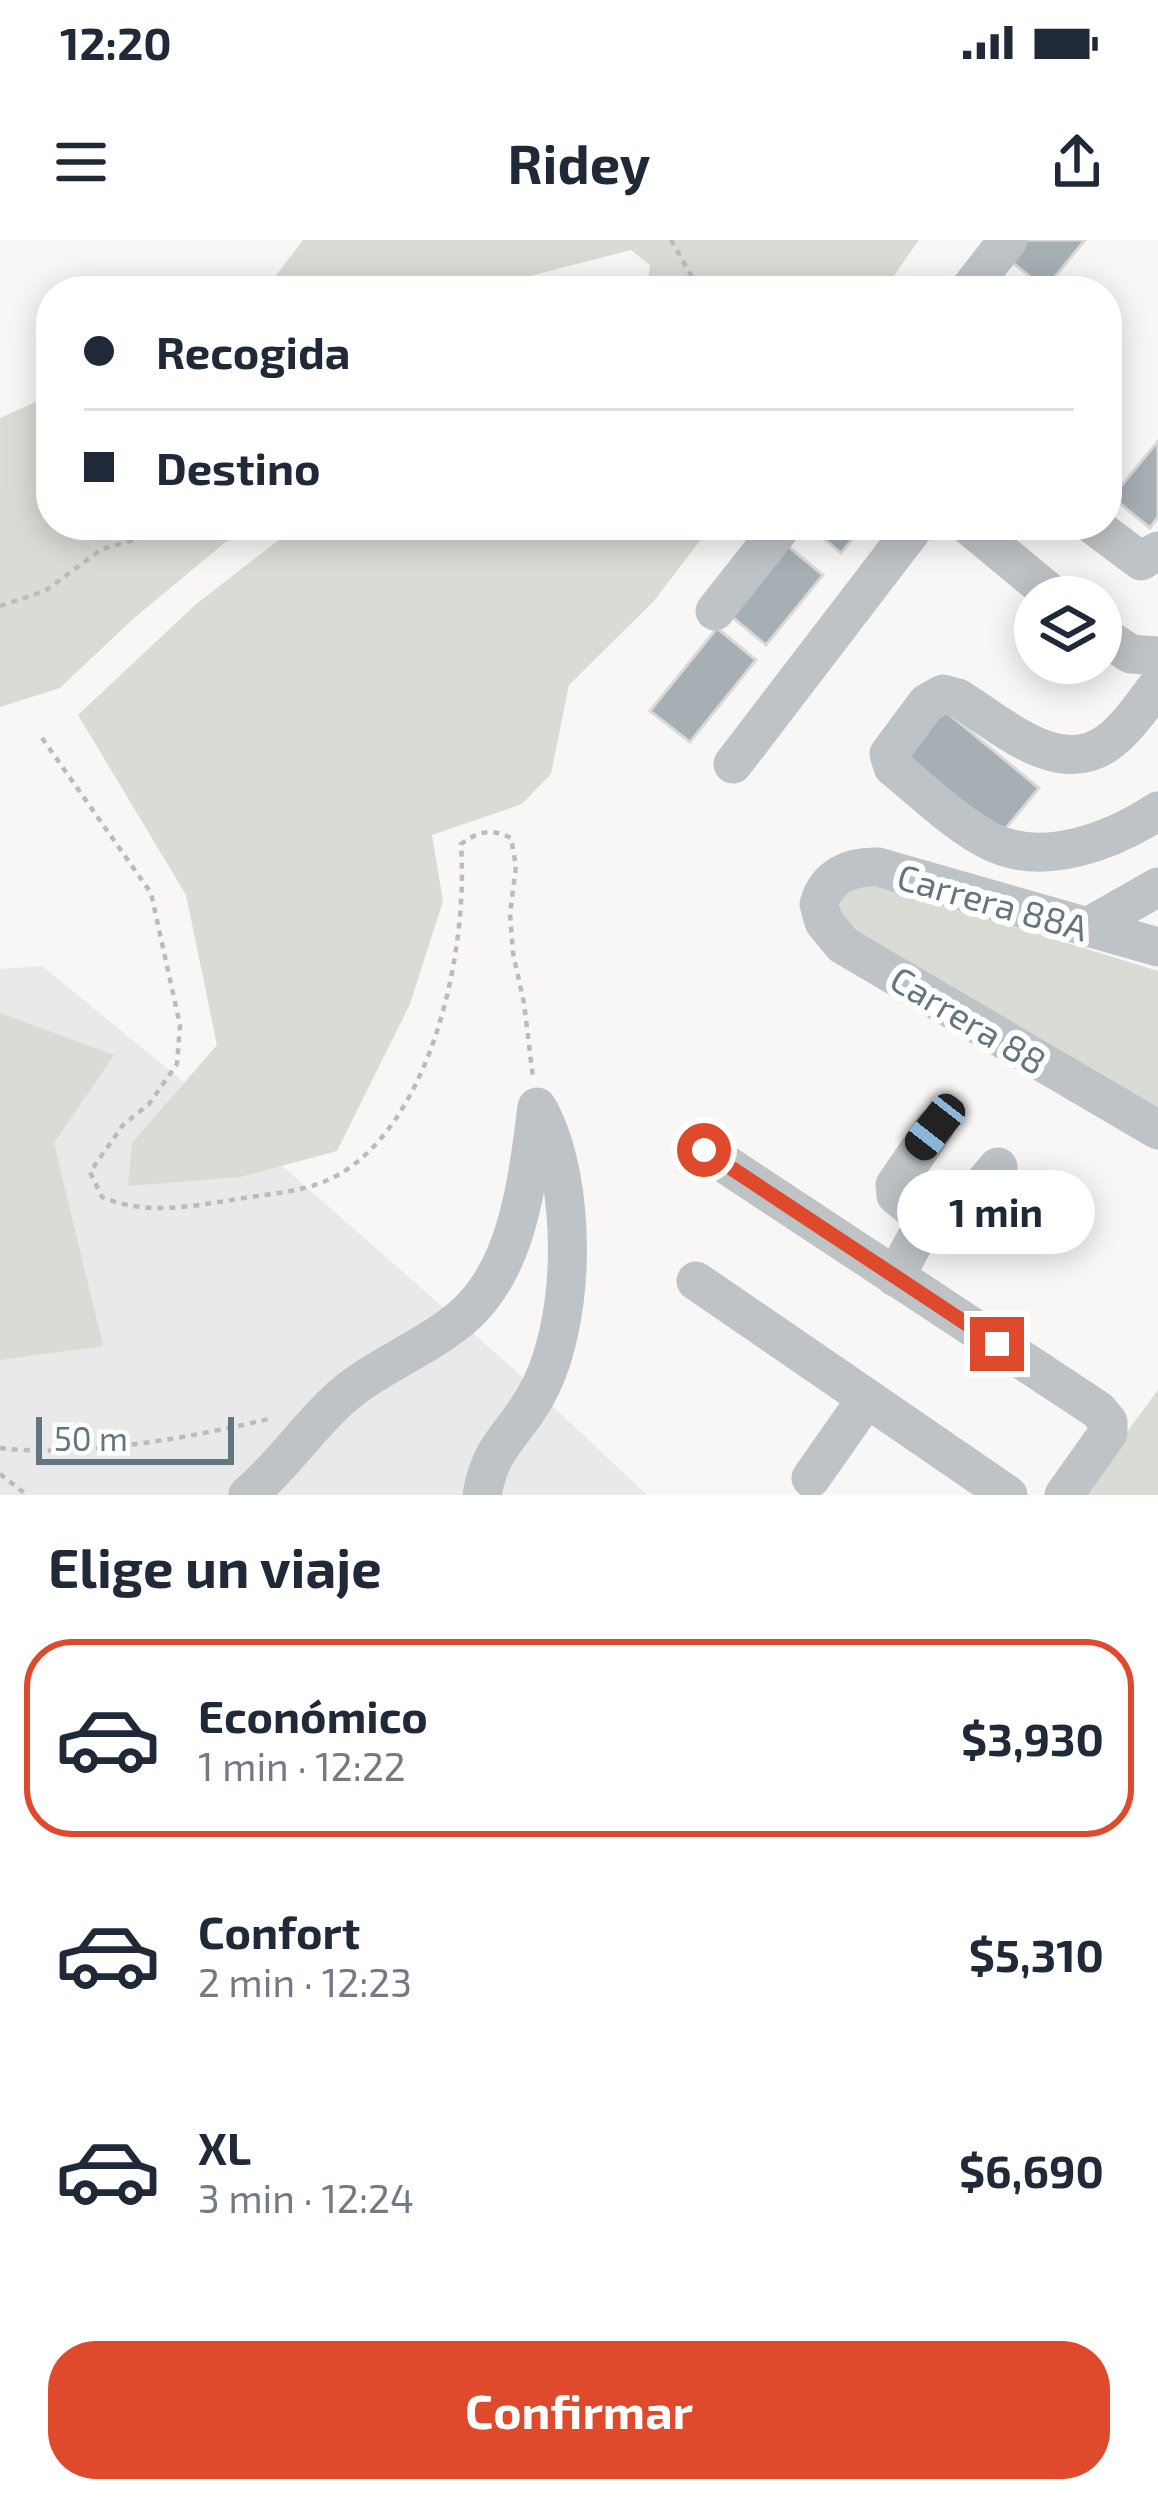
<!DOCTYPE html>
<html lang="es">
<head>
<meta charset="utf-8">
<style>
	:root { --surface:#fff; --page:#f2f2f3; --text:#1f2937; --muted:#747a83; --line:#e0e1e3; --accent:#e04a2c }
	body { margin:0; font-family:"Exo 2",sans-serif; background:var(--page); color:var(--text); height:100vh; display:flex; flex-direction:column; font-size:45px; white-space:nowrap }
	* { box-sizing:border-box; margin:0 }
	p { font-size:39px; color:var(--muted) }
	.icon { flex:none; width:66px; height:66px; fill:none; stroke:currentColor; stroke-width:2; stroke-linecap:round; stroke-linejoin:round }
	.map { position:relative; height:1255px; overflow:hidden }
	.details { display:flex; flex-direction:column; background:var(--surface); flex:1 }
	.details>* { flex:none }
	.top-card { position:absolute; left:36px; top:36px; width:1086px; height:264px; border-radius:48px; box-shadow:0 6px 30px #0003; display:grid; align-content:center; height:264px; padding:0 48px; background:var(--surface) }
	.buttons { position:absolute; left:1014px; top:336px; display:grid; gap:24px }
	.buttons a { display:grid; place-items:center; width:108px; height:108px; border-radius:50%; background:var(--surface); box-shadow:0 6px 30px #0003; font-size:60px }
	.scale { position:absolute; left:36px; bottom:30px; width:198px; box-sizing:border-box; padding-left:12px; border:6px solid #63757f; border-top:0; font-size:33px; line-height:42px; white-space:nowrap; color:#63757f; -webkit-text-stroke:9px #fff; paint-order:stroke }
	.end { position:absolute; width:54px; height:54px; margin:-27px; border:15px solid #e04a2c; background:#fff; box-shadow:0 0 0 6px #fff }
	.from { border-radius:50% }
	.bubble { position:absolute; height:84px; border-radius:42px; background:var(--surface); box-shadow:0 6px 30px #0003; font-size:39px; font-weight:700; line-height:84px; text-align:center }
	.car { position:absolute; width:36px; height:72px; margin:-36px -18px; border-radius:15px; box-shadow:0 0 9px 3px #0007; background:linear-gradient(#222 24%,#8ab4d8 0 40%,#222 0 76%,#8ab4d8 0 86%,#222 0) }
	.top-card b { display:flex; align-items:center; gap:42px; height:114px; font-size:45px }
	.top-card b+b { border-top:3px solid var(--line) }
	.top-card i { width:30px; height:30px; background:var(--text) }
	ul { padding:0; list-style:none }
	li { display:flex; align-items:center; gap:36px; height:198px; margin:0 24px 18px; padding:0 24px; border:6px solid transparent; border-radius:48px }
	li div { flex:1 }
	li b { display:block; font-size:45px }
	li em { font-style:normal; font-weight:700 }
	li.current { border-color:var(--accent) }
	li>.icon { width:108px; height:108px; stroke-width:1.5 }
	h2 { padding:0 48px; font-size:54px; line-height:144px }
	.action { display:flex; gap:24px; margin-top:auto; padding:24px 48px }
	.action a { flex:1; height:138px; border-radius:48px; background:var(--accent); color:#fff; font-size:48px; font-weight:700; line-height:138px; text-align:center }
	.status { display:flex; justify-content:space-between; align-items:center; height:84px; padding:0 60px; background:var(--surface); direction:ltr }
	.status svg { height:33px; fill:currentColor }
	header { display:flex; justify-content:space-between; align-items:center; height:156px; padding:0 48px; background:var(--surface); font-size:54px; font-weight:700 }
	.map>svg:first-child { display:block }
</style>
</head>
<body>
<div class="status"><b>12:20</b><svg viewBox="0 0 49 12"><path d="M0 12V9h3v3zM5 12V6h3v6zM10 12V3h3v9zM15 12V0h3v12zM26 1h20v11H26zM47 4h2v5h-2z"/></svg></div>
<header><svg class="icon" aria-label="menu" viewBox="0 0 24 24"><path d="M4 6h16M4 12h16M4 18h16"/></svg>Ridey<svg class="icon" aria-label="share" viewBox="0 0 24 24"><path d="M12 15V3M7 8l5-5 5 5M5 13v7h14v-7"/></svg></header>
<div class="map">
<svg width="1158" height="1255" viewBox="0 0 1158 1255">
	<rect width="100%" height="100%" fill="#f8f7f5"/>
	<polygon fill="#e8e9e8" points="42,726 223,874 508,1124 647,1255 0,1255 0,729"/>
	<g fill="#d8dcd4">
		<polygon points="303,0 919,0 883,51 647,51 650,25 631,10 472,51 250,51 271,42"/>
		<polygon points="51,155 51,285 246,285 133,379 60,448 0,467 0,178"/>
		<polygon points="298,285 712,285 654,361 569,445 551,534 522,564 432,595 443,661 410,764 337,911 240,937 128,946 132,903 217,805 186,655 78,475 195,365"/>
		<polygon points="862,646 890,648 1158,731 1158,872 886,717 840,678 840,657"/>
		<polygon points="0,773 114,815 54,903 103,1106 0,1120"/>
		<polygon points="1158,1150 1158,1255 1080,1255"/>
	</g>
	<g fill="#a5afb4" stroke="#d9d9d7" stroke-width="3">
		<polygon points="1021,0 1085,0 1045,49 1007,18"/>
		<polygon points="1158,201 1158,277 1150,288 1112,257"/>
		<polygon points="807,285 864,285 841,313"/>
		<polygon points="783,302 823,335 766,405 726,372"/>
		<polygon points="717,388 756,420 690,502 650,471"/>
		<polygon points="944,470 1039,548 1001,594 906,516"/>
	</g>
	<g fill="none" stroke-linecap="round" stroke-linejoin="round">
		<g stroke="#b9bcbf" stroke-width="4.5" stroke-dasharray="6 6" stroke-linecap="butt">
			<polyline points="671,0 700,51"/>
			<polyline points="0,366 45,351 102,309 186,285"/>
			<path d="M42 498 151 653 180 785 177 824 149 864 123 885 90 932 102 957C146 976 192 966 238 959 279 952 317 952 352 926 437 862 468 703 461 604 479 591 491 588 511 598L516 626 510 674 513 713 524 763 533 838"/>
			<path d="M0 1208C81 1218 194 1197 273 1178"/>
			<polyline points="0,1234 27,1255"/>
		</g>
		<g stroke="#bec3c7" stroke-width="39">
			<polyline points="968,51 1008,0"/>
			<polyline points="968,285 1055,357"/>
			<polyline points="1093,285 1141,321 1158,311"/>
			<polyline points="715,371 783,285"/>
			<polyline points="1101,395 1131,414 1158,416"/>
			<path d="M1158 445C1145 462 1132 482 1116 496 1064 544 1005 487 958 458L943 454 927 463 889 514 893 527C923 551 955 583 990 601 1043 628 1112 601 1158 571"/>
			<polyline points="733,524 916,285"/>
			<polyline points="1086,688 1158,647"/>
			<path d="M1158 707 878 627C850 626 827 636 819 664L824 682 843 705 1158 890"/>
			<polyline points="704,910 1098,1170 1108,1182 1108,1193 1064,1255"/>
			<polyline points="926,980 896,955 895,945 935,887"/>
			<polyline points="895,1037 926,980 960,971 998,927"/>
			<polyline points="696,1041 1008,1255"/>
			<polyline points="811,1238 867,1158"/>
			<path d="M248 1255C281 1227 305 1191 337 1161 374 1126 429 1108 467 1073 520 1023 528 935 537 867"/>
			<path d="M482 1255C490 1207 511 1198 534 1159 577 1087 578 945 540 872"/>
		</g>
	</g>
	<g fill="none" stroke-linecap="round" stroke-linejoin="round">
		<polyline stroke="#e04a2c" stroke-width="15" points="704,910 997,1104"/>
	</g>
	<g text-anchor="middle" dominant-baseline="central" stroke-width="12" stroke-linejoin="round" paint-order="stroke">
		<g font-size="36" fill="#63757f" stroke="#fff">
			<text transform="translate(993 661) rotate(16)">Carrera 88A</text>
			<text transform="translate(969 779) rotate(31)">Carrera 88</text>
		</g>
	</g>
</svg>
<div class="buttons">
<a><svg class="icon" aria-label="layers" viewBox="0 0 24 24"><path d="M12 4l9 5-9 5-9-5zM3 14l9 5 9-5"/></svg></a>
</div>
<div class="scale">50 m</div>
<i class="end from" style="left:704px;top:910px"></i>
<i class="end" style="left:997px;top:1104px"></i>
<div class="bubble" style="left:897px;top:930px;width:198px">1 min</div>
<i class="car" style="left:935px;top:887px;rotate:218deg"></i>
<div class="top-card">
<b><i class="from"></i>Recogida</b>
<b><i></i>Destino</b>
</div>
</div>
<section class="details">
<h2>Elige un viaje</h2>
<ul>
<li class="current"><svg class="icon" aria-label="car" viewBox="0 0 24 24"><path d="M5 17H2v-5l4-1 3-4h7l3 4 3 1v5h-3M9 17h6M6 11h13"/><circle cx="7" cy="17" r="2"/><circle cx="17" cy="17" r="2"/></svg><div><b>Económico</b><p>1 min · 12:22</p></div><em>$3,930</em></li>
<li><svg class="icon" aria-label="car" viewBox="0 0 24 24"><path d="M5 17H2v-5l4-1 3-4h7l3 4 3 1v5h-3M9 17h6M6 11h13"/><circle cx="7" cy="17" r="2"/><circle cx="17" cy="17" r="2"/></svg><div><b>Confort</b><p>2 min · 12:23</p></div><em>$5,310</em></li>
<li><svg class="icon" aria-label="car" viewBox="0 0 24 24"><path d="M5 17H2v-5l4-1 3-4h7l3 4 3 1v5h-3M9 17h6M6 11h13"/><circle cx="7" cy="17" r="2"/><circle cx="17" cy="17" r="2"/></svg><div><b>XL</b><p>3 min · 12:24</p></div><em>$6,690</em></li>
</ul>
<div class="action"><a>Confirmar</a></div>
</section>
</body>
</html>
